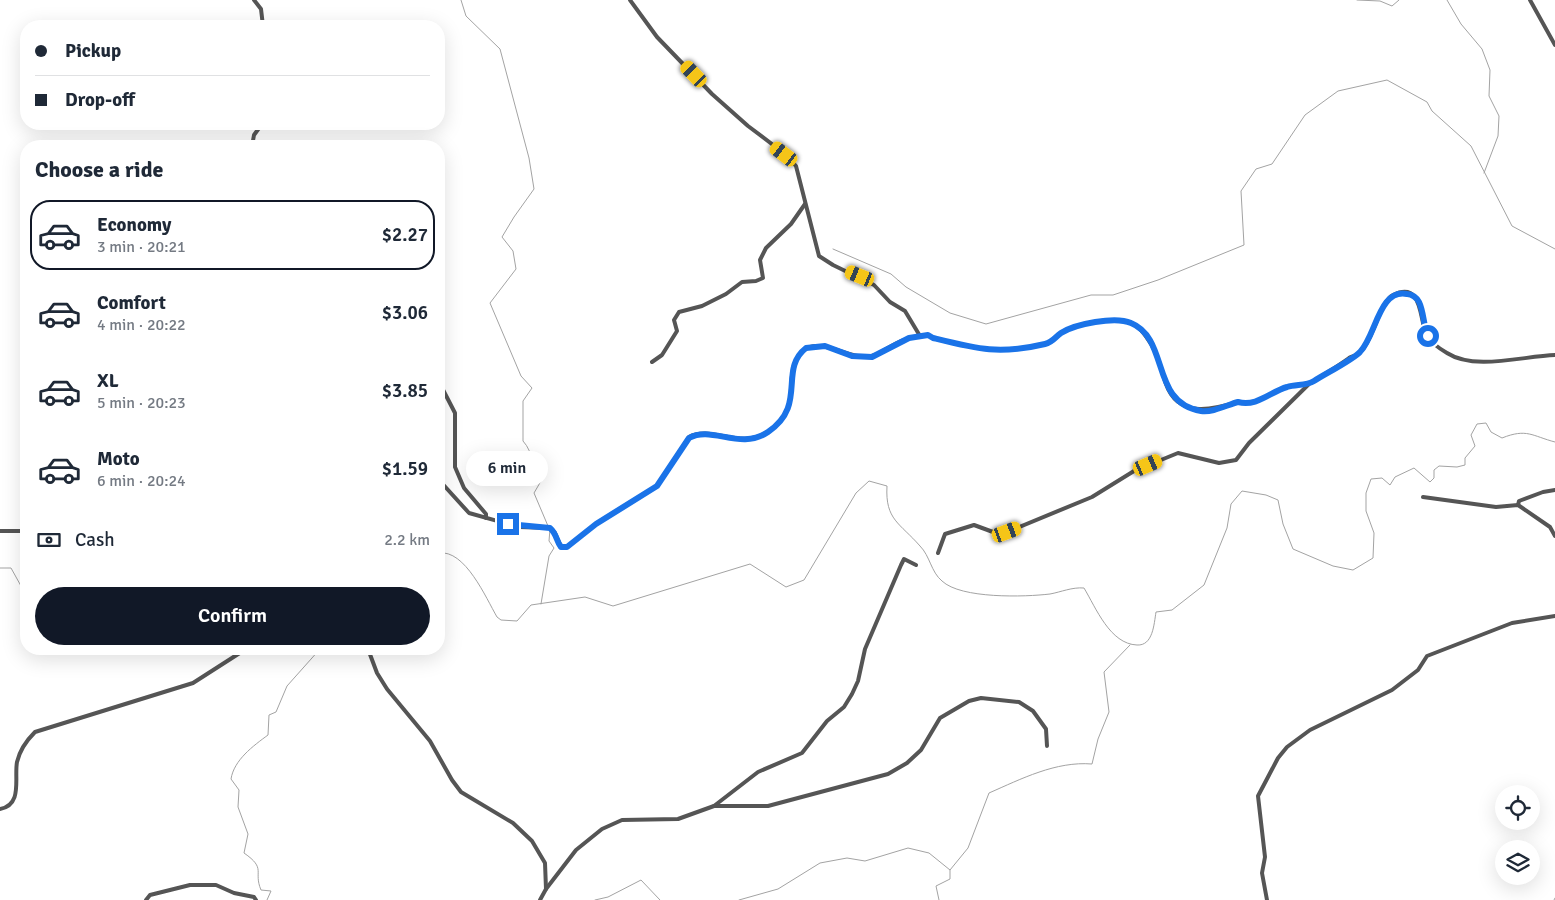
<!DOCTYPE html>
<html lang="en">
<head>
<meta charset="utf-8">
<style>
	:root { --surface:#fff; --page:#f2f2f3; --text:#1f2937; --muted:#747a83; --line:#e0e1e3; --accent:#111827 }
	body { margin:0; font-family:Signika,sans-serif; background:var(--page); color:var(--text); height:100vh; display:flex; flex-direction:column; font-size:19px; white-space:nowrap }
	* { box-sizing:border-box; margin:0 }
	p { font-size:16px; color:var(--muted) }
	.icon { flex:none; width:28px; height:28px; fill:none; stroke:currentColor; stroke-width:2; stroke-linecap:round; stroke-linejoin:round }
	.map { position:relative; flex:1; overflow:hidden }
	.sheet { position:absolute; left:20px; top:140px; width:425px; height:515px; display:flex; flex-direction:column; background:var(--surface); border-radius:20px; box-shadow:0 5px 20px #0002 }
	.sheet>* { flex:none }
	.banner { position:absolute; left:20px; top:20px; width:425px; height:110px; border-radius:20px; box-shadow:0 5px 20px #0002; display:grid; align-content:center; height:110px; padding:0 15px; background:var(--surface) }
	.buttons { position:absolute; left:1495px; top:785px; display:grid; gap:10px }
	.buttons a { display:grid; place-items:center; width:45px; height:45px; border-radius:50%; background:var(--surface); box-shadow:0 5px 20px #0002; font-size:25px }
	.end { position:absolute; width:22px; height:22px; margin:-11px; border:6px solid #1a73e8; background:#fff; box-shadow:0 0 0 2px #fff }
	.from { border-radius:50% }
	.bubble { position:absolute; height:35px; border-radius:18px; background:var(--surface); box-shadow:0 5px 20px #0002; font-size:16px; font-weight:600; line-height:35px; text-align:center }
	.car { position:absolute; width:15px; height:30px; margin:-15px -8px; border-radius:6px; box-shadow:0 0 4px 1px #0007; background:linear-gradient(#f5c518 24%,#345 0 40%,#f5c518 0 76%,#345 0 86%,#f5c518 0) }
	.banner b { display:flex; align-items:center; gap:18px; height:48px; font-size:19px }
	.banner b+b { border-top:1px solid var(--line) }
	.banner i { width:12px; height:12px; background:var(--text) }
	ul { padding:0; list-style:none }
	li { display:flex; align-items:center; gap:15px; height:70px; margin:0 10px 8px; padding:0 5px; border:2px solid transparent; border-radius:20px }
	li div { flex:1 }
	li b { display:block; font-size:19px }
	li em { font-style:normal; font-weight:600 }
	li.selected { border-color:var(--accent) }
	li>.icon { width:45px; height:45px; stroke-width:1.5 }
	h2 { padding:0 15px; font-size:22px; line-height:60px }
	.pay { display:flex; align-items:center; gap:12px; height:55px; padding:0 15px; font-size:19px }
	.pay p { margin-inline-start:auto }
	.primary-button { display:flex; gap:10px; margin-top:auto; padding:10px 15px }
	.primary-button a { flex:1; height:58px; border-radius:30px; background:var(--accent); color:#fff; font-size:20px; font-weight:600; line-height:58px; text-align:center }
	.map>svg:first-child { display:block }
</style>
</head>
<body>
<div class="map">
<svg width="1555" height="900" viewBox="0 0 1555 900">
	<rect width="100%" height="100%" fill="#fff"/>
	<g fill="none" stroke-linecap="round" stroke-linejoin="round">
		<g stroke="#a3a3a3" stroke-width="1">
			<path d="M461 0 466 16 500 49 529 158 534 189 514 217 502 237 513 251 516 269 490 303 521 376 532 388 523 401V441C534 453 531 467 541 481L534 493 548 526"/>
			<polyline points="1357,0 1380,1 1392,6 1399,0"/>
			<polyline points="1447,0 1461,24 1482,49 1490,70 1489,96 1499,116 1498,136 1484,173"/>
			<polyline points="833,249 891,274 906,287 950,313 986,324 1091,295 1113,295 1158,280 1244,245 1241,191 1256,169 1272,164 1305,115 1338,91 1387,80 1427,102 1432,111 1471,146 1512,226 1555,249"/>
			<path d="M439 553C465 549 486 598 497 617L501 620 517 621 531 605 585 597 613 606 750 564 786 587 804 580 856 493 869 481 887 486C885 520 900 523 920 546 930 556 931 572 942 581 961 599 1025 597 1050 594 1061 592 1072 587 1084 588 1096 608 1110 644 1137 645 1153 646 1154 624 1156 612L1172 610 1204 585 1227 528 1231 504 1242 491 1266 495 1278 500 1283 524 1293 549 1333 566 1353 570 1373 558 1374 533 1366 511V493L1371 479 1382 478 1390 485 1395 477 1414 468 1430 482 1434 478V470L1439 466 1457 467 1465 465V458L1475 446 1471 435 1477 424 1486 423 1491 432 1502 438C1527 428 1532 436 1555 442"/>
			<polyline points="0,568 11,568 26,595"/>
			<polyline points="541,604 549,556 554,548 549,541 550,529"/>
			<path d="M267 900 271 891 261 890C253 871 267 869 244 853L248 834 238 807 239 790 231 779C234 760 253 746 268 735L269 715 276 712 287 686 320 649"/>
			<polyline points="595,900 608,897 641,880 660,900"/>
			<path d="M739 900 778 889 820 863 847 858 865 861 908 848 929 853 950 870 968 848 989 793C1021 779 1056 761 1092 764L1098 739 1109 712 1104 672 1130 645"/>
			<polyline points="939,900 936,886 950,879 950,870"/>
			<polyline points="1554,900 1555,898"/>
		</g>
		<g stroke="#555" stroke-width="4">
			<polyline points="254,0 261,9 263,26"/>
			<polyline points="630,0 657,37 712,94 748,126 785,154 796,166 819,256 833,265 874,285 890,302 905,311 920,336"/>
			<polyline points="1530,0 1555,45"/>
			<polyline points="252,146 254,135 262,124"/>
			<polyline points="652,362 662,355 677,331 674,320 679,312 702,306 726,294 742,282 756,281 763,278 760,260 766,248 791,224 805,204"/>
			<polyline points="439,382 455,413 455,467 464,488 486,514 486,518"/>
			<path d="M439 480 469 513 519 527 550 528 555 533 561 547H567L596 524 657 486 689 437C711 425 739 449 766 433 807 409 779 372 803 351 819 337 847 357 865 357 877 357 885 349 895 344 906 338 916 336 928 335L933 338C977 349 999 355 1045 344 1053 342 1055 337 1061 333 1076 323 1114 316 1131 323 1138 326 1143 332 1147 338 1158 352 1160 368 1166 384 1178 418 1212 410 1238 402 1257 407 1270 392 1287 387 1296 384 1306 386 1314 381 1326 373 1338 366 1349 358 1352 356 1357 356 1359 353 1373 342 1380 301 1393 295 1424 280 1419 322 1427 336 1431 342 1440 349 1447 353 1475 371 1523 356 1555 355"/>
			<polyline points="1423,497 1496,507 1518,505 1550,527 1555,536"/>
			<polyline points="1518,505 1519,501 1543,492 1555,490"/>
			<polyline points="0,531 26,531"/>
			<polyline points="938,553 945,534 974,525 993,532 1007,532 1092,497 1134,471 1178,453 1219,463 1236,460 1249,443 1309,384"/>
			<polyline points="368,649 377,673 387,689 430,741 452,780 461,792 513,823 532,841 545,863 546,889 540,900"/>
			<polyline points="714,806 768,806 888,774 907,763 921,750 940,718 969,701 981,698 1019,702 1033,711 1046,729 1047,746"/>
			<path d="M0 809C23 805 14 778 17 762 20 749 27 740 35 732L193 683 246 649"/>
			<polyline points="546,889 576,850 602,829 622,820 678,819 714,806 758,772 802,753 827,721 844,707 852,694 858,681 865,649 901,565 904,559 916,565"/>
			<polyline points="146,900 150,895 190,885 216,885 234,893 254,897 256,900"/>
			<polyline points="1267,900 1262,873 1265,857 1258,796 1278,758 1287,747 1310,730 1392,690 1418,670 1427,656 1512,623 1555,616"/>
		</g>
	</g>
	<g fill="none" stroke-linecap="round" stroke-linejoin="round">
		<path stroke="#1a73e8" stroke-width="6" d="M508 524 550 528C557 534 556 541 561 547H567L596 524 657 486 689 438C712 425 740 451 768 432 808 405 778 370 806 348L825 346 852 356 872 357 909 338 928 335 933 338C977 349 999 355 1045 344 1053 342 1055 337 1061 333 1075 324 1115 316 1131 323 1170 339 1150 403 1201 411 1212 413 1227 405 1238 402 1257 407 1270 392 1287 387 1296 384 1306 386 1314 381 1325 374 1354 359 1360 352 1376 336 1379 288 1407 294 1412 294 1417 298 1419 302 1424 312 1423 325 1428 336"/>
	</g>
</svg>
<div class="buttons">
<a><svg class="icon" aria-label="locate" viewBox="0 0 24 24"><circle cx="12" cy="12" r="6"/><path d="M12 2v4M12 18v4M2 12h4M18 12h4"/></svg></a>
<a><svg class="icon" aria-label="layers" viewBox="0 0 24 24"><path d="M12 4l9 5-9 5-9-5zM3 14l9 5 9-5"/></svg></a>
</div>
<i class="end from" style="left:1428px;top:336px"></i>
<i class="end" style="left:508px;top:524px"></i>
<div class="bubble" style="left:466px;top:451px;width:82px">6 min</div>
<i class="car" style="left:694px;top:74px;rotate:316deg"></i>
<i class="car" style="left:784px;top:154px;rotate:307deg"></i>
<i class="car" style="left:860px;top:276px;rotate:292deg"></i>
<i class="car" style="left:1148px;top:465px;rotate:67deg"></i>
<i class="car" style="left:1007px;top:532px;rotate:70deg"></i>
<div class="banner">
<b><i class="from"></i>Pickup</b>
<b><i></i>Drop-off</b>
</div>
<section class="sheet">
<h2>Choose a ride</h2>
<ul>
<li class="selected"><svg class="icon" aria-label="car" viewBox="0 0 24 24"><path d="M5 17H2v-5l4-1 3-4h7l3 4 3 1v5h-3M9 17h6M6 11h13"/><circle cx="7" cy="17" r="2"/><circle cx="17" cy="17" r="2"/></svg><div><b>Economy</b><p>3 min · 20:21</p></div><em>$2.27</em></li>
<li><svg class="icon" aria-label="car" viewBox="0 0 24 24"><path d="M5 17H2v-5l4-1 3-4h7l3 4 3 1v5h-3M9 17h6M6 11h13"/><circle cx="7" cy="17" r="2"/><circle cx="17" cy="17" r="2"/></svg><div><b>Comfort</b><p>4 min · 20:22</p></div><em>$3.06</em></li>
<li><svg class="icon" aria-label="car" viewBox="0 0 24 24"><path d="M5 17H2v-5l4-1 3-4h7l3 4 3 1v5h-3M9 17h6M6 11h13"/><circle cx="7" cy="17" r="2"/><circle cx="17" cy="17" r="2"/></svg><div><b>XL</b><p>5 min · 20:23</p></div><em>$3.85</em></li>
<li><svg class="icon" aria-label="car" viewBox="0 0 24 24"><path d="M5 17H2v-5l4-1 3-4h7l3 4 3 1v5h-3M9 17h6M6 11h13"/><circle cx="7" cy="17" r="2"/><circle cx="17" cy="17" r="2"/></svg><div><b>Moto</b><p>6 min · 20:24</p></div><em>$1.59</em></li>
</ul>
<div class="pay"><svg class="icon" aria-label="cash" viewBox="0 0 24 24"><path d="M3 7h18v10H3z"/><circle cx="12" cy="12" r="2"/></svg>Cash<p>2.2 km</p></div>
<div class="primary-button"><a>Confirm</a></div>
</section>
</div>
</body>
</html>
